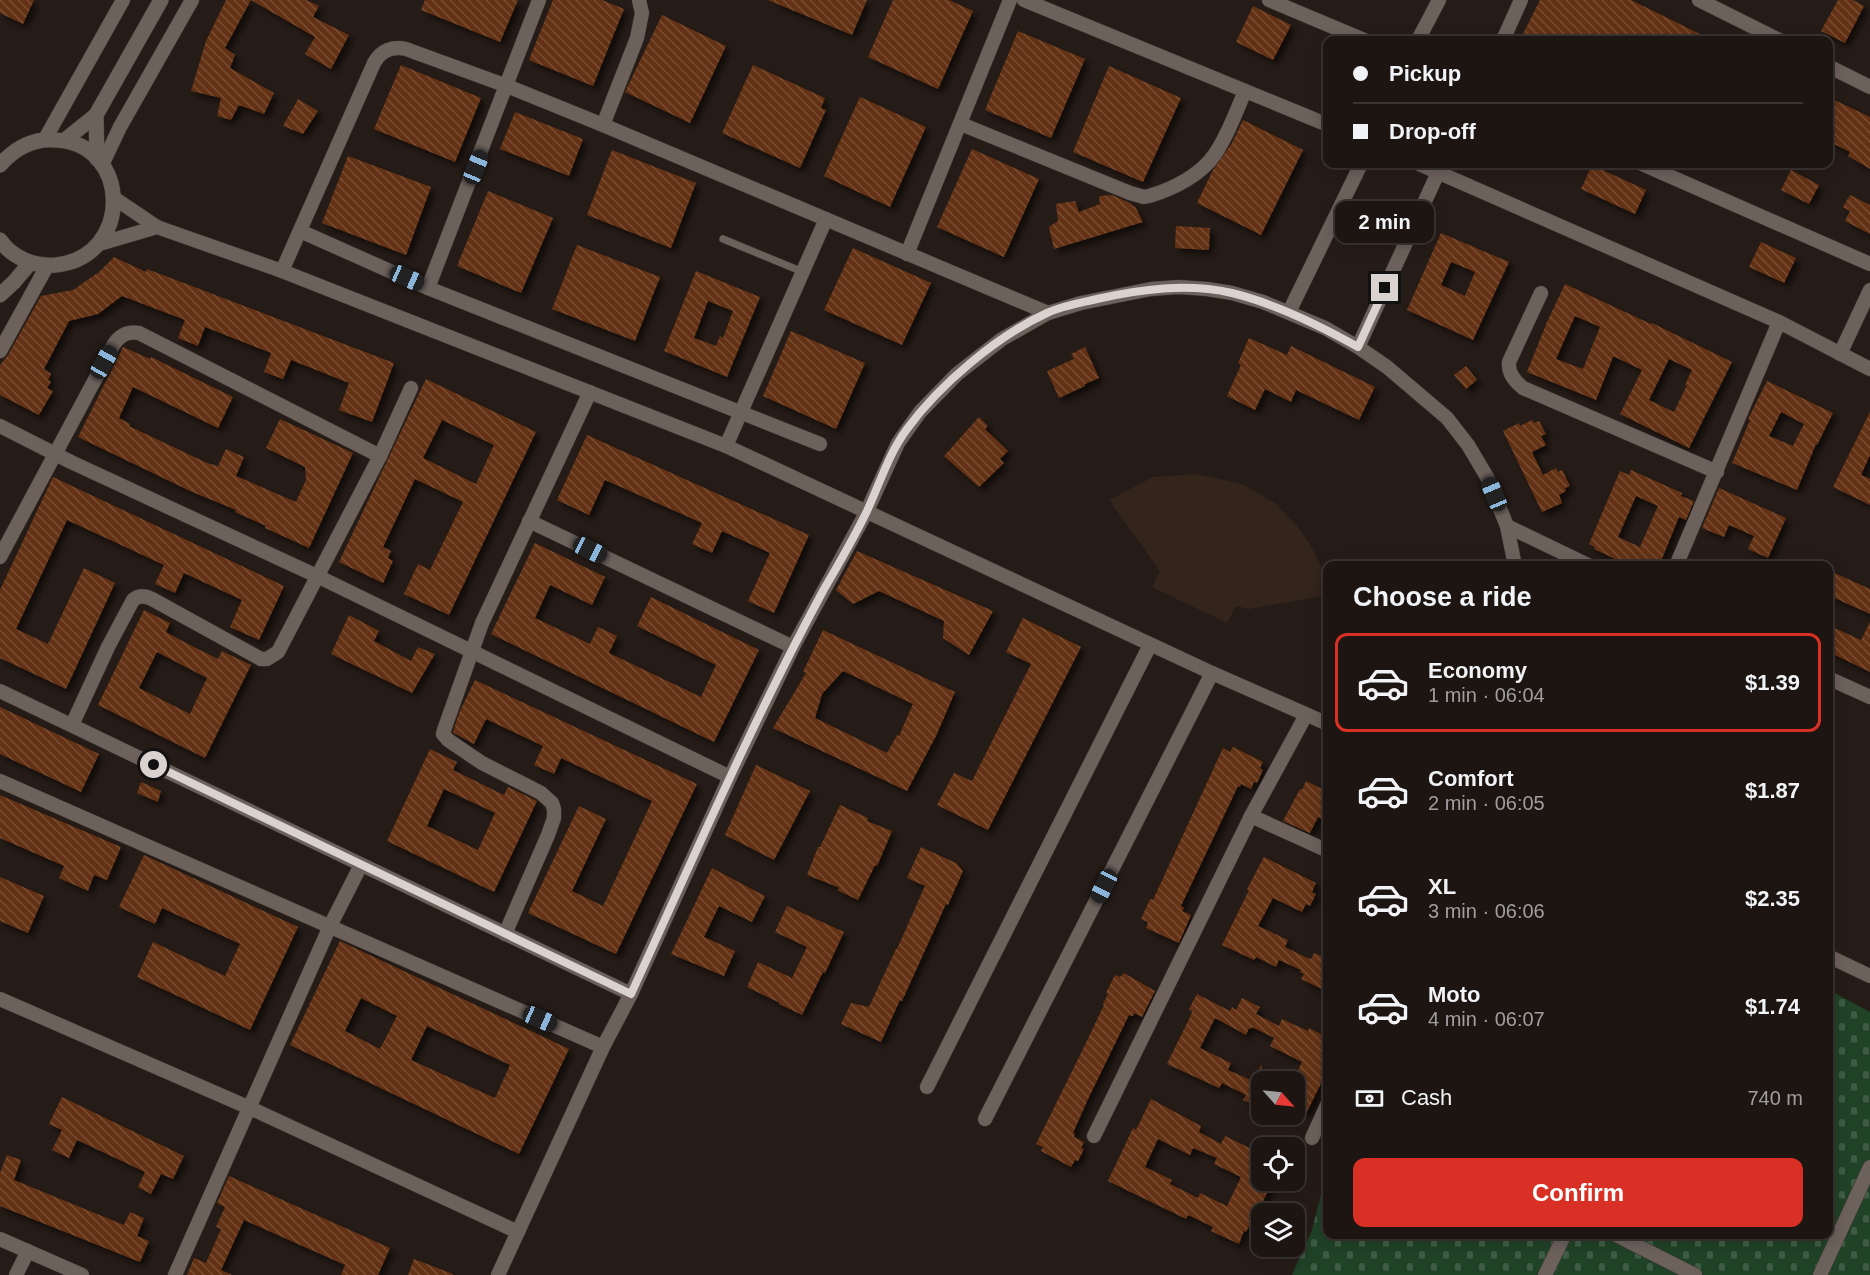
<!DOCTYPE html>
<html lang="en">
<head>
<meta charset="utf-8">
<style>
	:root { --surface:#1c1511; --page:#251e1a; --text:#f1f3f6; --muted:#a09f9f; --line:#3a3431; --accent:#d93025 }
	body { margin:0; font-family:Helvetica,sans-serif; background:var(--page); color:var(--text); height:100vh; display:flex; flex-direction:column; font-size:22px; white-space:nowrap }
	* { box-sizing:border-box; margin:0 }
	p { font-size:20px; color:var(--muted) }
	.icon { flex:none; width:33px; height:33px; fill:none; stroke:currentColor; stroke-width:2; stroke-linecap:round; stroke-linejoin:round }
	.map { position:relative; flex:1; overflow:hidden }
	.sheet { position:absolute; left:1323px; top:561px; width:510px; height:678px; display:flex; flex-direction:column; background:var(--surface); border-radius:12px; box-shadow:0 3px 15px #0003,0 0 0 2px var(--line) }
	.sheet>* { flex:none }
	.top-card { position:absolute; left:1323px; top:36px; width:510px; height:132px; border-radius:12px; box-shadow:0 3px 15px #0003,0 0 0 2px var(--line); display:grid; align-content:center; height:132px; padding:0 30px; background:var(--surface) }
	.needle { width:39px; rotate:117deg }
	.buttons { position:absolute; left:1251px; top:1071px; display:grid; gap:12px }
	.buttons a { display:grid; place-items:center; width:54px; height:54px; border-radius:12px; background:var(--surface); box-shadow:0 3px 15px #0003,0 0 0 2px var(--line); font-size:30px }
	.end { position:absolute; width:27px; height:27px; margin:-14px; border:8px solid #d9d2cf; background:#111; box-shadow:0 0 0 3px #111 }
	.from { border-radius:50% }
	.bubble { position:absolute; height:42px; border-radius:12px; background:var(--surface); box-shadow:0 3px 15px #0003,0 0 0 2px var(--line); font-size:20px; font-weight:600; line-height:42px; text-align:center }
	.car { position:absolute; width:18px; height:36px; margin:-18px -9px; border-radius:8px; box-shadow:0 0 4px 2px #0007; background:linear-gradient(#222 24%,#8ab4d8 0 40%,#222 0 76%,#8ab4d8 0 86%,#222 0) }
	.top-card b { display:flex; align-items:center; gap:21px; height:57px; font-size:22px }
	.top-card b+b { border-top:2px solid var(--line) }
	.top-card i { width:15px; height:15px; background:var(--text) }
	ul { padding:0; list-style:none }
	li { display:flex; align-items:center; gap:18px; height:99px; margin:0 12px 9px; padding:0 18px; border:3px solid transparent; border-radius:12px }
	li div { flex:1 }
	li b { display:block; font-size:22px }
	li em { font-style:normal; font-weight:600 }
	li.current { border-color:var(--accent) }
	li>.icon { width:54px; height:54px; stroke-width:1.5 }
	h2 { padding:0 30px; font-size:27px; line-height:72px }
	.pay { display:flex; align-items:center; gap:15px; height:66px; padding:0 30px; font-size:22px }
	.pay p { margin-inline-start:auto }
	.primary-button { display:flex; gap:12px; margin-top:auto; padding:12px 30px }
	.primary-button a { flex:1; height:69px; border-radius:12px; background:var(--accent); color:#fff; font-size:24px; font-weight:600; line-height:69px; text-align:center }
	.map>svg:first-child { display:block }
</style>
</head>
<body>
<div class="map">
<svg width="1870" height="1275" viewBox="0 0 1870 1275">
	<defs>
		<pattern id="cemetery-stones" width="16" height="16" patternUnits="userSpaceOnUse" patternTransform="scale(1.5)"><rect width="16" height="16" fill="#204227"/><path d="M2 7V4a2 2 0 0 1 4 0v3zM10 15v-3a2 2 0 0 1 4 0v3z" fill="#405c45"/></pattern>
		<pattern id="building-back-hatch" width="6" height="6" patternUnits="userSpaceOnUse" patternTransform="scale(1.5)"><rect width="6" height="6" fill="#643112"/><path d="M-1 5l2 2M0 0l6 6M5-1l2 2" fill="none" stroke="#7a4e33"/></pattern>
		<filter id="shadow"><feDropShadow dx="4.5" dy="4.5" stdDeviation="3" flood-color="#0009"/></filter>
	</defs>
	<rect width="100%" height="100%" fill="#261c17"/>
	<polygon fill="#33241c" points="1196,474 1242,484 1275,503 1298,527 1311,546 1321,567 1327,595 1249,609 1236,606 1227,623 1152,587 1160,571 1109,500 1153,477"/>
	<polygon fill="url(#cemetery-stones)" points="1829,990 1870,1012 1870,1275 1292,1275 1312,1230 1327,1171 1328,1234 1828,1234"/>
	<g fill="url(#building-back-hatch)" fill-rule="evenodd" filter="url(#shadow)">
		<polygon points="0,0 34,0 23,24 0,13"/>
		<polygon points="226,0 306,0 319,6 313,17 349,35 331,69 305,54 315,37 251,0 225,48 235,55 230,68 274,93 264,114 239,105 231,120 217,116 221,98 191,91 206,41"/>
		<polygon points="425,0 518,0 500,42 421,10"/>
		<polygon points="553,0 602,0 624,9 593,86 529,60"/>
		<polygon points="768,0 867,0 852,35"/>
		<polygon points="893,0 949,0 973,11 938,89 868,57"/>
		<polygon points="1540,0 1631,0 1712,40 1520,40"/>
		<polygon points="1838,0 1853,0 1864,6 1845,43 1821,31"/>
		<polygon points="1253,6 1291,25 1273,60 1236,42"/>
		<polygon points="662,15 726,46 690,123 625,92"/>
		<polygon points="1018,31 1085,59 1051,138 985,110"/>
		<polygon points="401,65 481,98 455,162 374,129"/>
		<polygon points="753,65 825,98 821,108 826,110 800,168 722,133"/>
		<polygon points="1109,66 1181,98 1143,182 1073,152"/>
		<polygon points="860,97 926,127 890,207 824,176"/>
		<polygon points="1828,97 1870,117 1870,169 1848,156 1850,152 1828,141"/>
		<polygon points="298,99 318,111 303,134 283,126"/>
		<polygon points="515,112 583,139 569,176 500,149"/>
		<polygon points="1243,120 1303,150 1261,235 1197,203 1213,170 1232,143"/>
		<polygon points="972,149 1039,179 1004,257 937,227"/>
		<polygon points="612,150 696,183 671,248 587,215"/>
		<polygon points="348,156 431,187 406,255 322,223"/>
		<polygon points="1592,165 1646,190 1635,214 1581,189"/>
		<polygon points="1791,170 1819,185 1809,204 1781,190"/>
		<polygon points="488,191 553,218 521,293 457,266"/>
		<polygon points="1112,195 1128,202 1136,208 1143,222 1054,249 1049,227 1058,221 1056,204 1075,201 1079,212 1100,204 1099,196"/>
		<polygon points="1850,195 1870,205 1870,234 1845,221 1850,211 1843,207"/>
		<polygon points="1176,226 1210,228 1209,250 1175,248"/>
		<path d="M1441 233 1509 262 1473 340 1407 310ZM1451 262 1475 272 1465 296 1441 285Z"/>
		<polygon points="1761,242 1796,258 1784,283 1749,267"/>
		<polygon points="577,245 660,277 635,341 552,309"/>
		<polygon points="853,248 931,283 902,345 824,310"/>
		<polygon points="114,257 146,272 147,269 394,363 372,422 339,410 349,383 291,360 283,379 264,372 271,353 205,327 198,346 178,338 185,320 122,296 98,314 69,321 44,369 51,374 48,380 51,382 47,388 53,391 39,415 0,395 0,365 8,355 41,296 73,290 99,272"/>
		<path d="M696 271 760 297 727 377 664 351ZM708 301 733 311 723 338 720 336 716 346 694 338Z"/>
		<path d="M1565 284 1651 324 1652 323 1732 362 1689 448 1620 414 1642 370 1615 357H1613L1596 400 1527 372 1547 322ZM1575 316 1600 327 1583 369 1556 359ZM1669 359 1692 370 1685 385H1687L1674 412 1649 400Z"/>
		<polygon points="791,331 865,363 836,429 763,396"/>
		<polygon points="1249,338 1287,355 1291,346 1375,387 1359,420 1296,390 1291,402 1265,389 1255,410 1227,396 1241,365 1238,363"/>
		<polygon points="123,347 150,359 151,357 233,397 218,428 133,387 119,418 130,424 129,426 207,463 218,466 226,449 244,457 236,476 296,502 306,480 305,467 266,448 280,419 353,453 309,548 265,528 266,526 235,512 236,510 190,491 78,437"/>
		<polygon points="1085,347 1099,378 1085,384 1085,386 1059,398 1047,371 1074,359 1071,354"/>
		<polygon points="1466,366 1477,380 1466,389 1454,375"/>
		<path d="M426 379 536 432 449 615 404 594 418 564 430 570 463 502 415 479 383 547 391 551 388 558 393 561 383 583 339 562ZM442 420 494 445 476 484 423 458Z"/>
		<path d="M1767 381 1833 413 1817 445 1816 444 1797 490 1732 463 1750 420 1748 419ZM1781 412 1804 424 1793 446 1769 436Z"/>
		<polygon points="1870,412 1870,455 1861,475 1870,479 1870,505 1833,487"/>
		<polygon points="979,417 988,426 985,429 1008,451 1000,459 1004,463 979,487 944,456"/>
		<polygon points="1532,420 1534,423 1539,421 1546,434 1541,436 1546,445 1532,452 1543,475 1556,468 1558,472 1562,470 1570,486 1565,488 1566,491 1559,495 1562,503 1542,512 1503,431 1519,423 1520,426"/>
		<polygon points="587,435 809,535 774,613 748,601 770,553 722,531 712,553 692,544 702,523 605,480 589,515 557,500"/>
		<path d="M1631 470 1682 493 1681 496 1694 501 1686 520 1679 517 1659 566H1630L1594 549 1595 547 1589 544 1620 471 1629 475ZM1636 496 1658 506 1640 547 1618 537Z"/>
		<polygon points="53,477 284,586 259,640 230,627 242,600 184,573 175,593 155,584 164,565 67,520 16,629 48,644 84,568 115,583 66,689 0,658 0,590"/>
		<polygon points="1719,488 1786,518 1768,558 1748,549 1754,536 1729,525 1724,537 1702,528"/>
		<polygon points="535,543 605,577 592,605 550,585 535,618 590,644 598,627 617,636 609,653 701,697 716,665 637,626 651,597 759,650 714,742 491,634"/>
		<polygon points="857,551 993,611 969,655 943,638 944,621 879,591 853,604 836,590"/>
		<polygon points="1828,570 1870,589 1870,614 1828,595"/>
		<path d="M144 610 170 623 166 632 188 644 218 659 222 651 251 665 205 758 98 705ZM157 652 207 678 190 714 139 688Z"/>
		<polygon points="349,615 379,631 374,641 411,661 418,647 435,654 412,693 331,654"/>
		<polygon points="1023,618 1081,647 988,830 937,805 954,773 972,781 1031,664 1006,652"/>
		<polygon points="1870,622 1870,672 1831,653 1832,650 1828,648 1828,625 1861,640"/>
		<path d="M823 630 955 692 936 736 907 791 773 728 806 673 803 672ZM843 671 913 704 899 736 897 735 887 753 815 718 822 694Z"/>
		<polygon points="475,680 697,784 616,954 528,913 579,806 606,819 572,891 603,906 652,801 561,758 554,774 534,765 543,746 486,719 474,744 454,733 453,732 459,713"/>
		<polygon points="0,707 99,754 81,792 0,754"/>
		<polygon points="1233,747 1263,762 1260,768 1263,770 1257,783 1254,782 1251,789 1241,784 1240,787 1238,786 1181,906 1184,908 1182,911 1191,915 1179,943 1146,928 1148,922 1141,919 1150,899 1153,900 1223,748 1230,752"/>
		<path d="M430 749 457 762 453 770 504 795 508 787 537 801 494 892 387 841ZM444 789 495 813 478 850 427 826Z"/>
		<polygon points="756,765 810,791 774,860 725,835"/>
		<polygon points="1306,781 1328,792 1328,822 1318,817 1310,833 1283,821 1300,789 1302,790"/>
		<polygon points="141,782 161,791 158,802 137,793"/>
		<polygon points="0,795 121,847 107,880 94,875 88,891 59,878 64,866 0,838"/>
		<polygon points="840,805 868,818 867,821 892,831 877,866 875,865 858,900 837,890 840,888 807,875 818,847 820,847"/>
		<polygon points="921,847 956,863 963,871 948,905 946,904 902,1001 900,1000 881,1042 841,1024 851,1003 869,1007 896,949 897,949 925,886 907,878"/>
		<polygon points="144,855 298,927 250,1030 137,977 153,942 225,976 240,944 162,908 155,924 119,907"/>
		<polygon points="1264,857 1316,883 1312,892 1316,894 1310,906 1306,904 1302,912 1273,898 1258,926 1288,940 1285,947 1307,958 1311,959 1314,953 1328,959 1328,992 1301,979 1304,974 1300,972 1301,970 1279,960 1276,967 1256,957 1254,960 1222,945 1249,890 1247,889"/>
		<polygon points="712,868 765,896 752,922 719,906 704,937 735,951 724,976 671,954"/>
		<polygon points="0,877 44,896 28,933 0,921"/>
		<polygon points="787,906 844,932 825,973 823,972 802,1015 779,1004 780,1003 747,987 758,962 792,978 807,947 775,932"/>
		<path d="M340 941 569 1049 519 1154 290 1045ZM361 998 397 1016 380 1049 345 1031ZM427 1026 510 1065 495 1098 411 1060Z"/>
		<polygon points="1124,973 1155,991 1142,1017 1134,1013 1133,1016 1129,1015 1088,1099 1073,1133 1075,1134 1074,1137 1084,1142 1081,1148 1084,1149 1078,1161 1075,1160 1071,1167 1041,1151 1043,1147 1036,1144 1084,1047 1104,1005 1103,1004 1108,994 1106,993 1115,975 1120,977"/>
		<polygon points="1197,994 1230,1011 1232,1007 1236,1010 1242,998 1260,1007 1256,1014 1279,1026 1282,1019 1308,1031 1309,1028 1328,1038 1328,1064 1323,1074 1325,1075 1306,1114 1294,1108 1294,1078 1302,1062 1270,1046 1274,1038 1252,1027 1251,1029 1249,1028 1246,1035 1215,1018 1200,1048 1231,1063 1228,1070 1253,1081 1262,1064 1262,1108 1243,1100 1246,1095 1222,1083 1219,1088 1167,1064 1191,1015 1192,1011 1189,1009"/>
		<polygon points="62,1097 184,1156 173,1179 161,1174 151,1194 138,1187 145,1172 77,1140 69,1158 52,1150 62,1130 49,1124"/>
		<path d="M1151 1099 1201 1126 1199 1132 1221 1144 1225 1136 1262 1154V1180H1273L1256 1216 1255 1215 1246 1232 1244 1231 1239 1244 1211 1231 1213 1227 1188 1215 1186 1219 1108 1181 1133 1128 1136 1130ZM1158 1139 1190 1155 1193 1148 1217 1158 1214 1164 1241 1177 1227 1206 1200 1193 1198 1198 1170 1184 1172 1180 1145 1167Z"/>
		<polygon points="7,1155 21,1160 14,1180 124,1225 130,1212 144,1218 137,1236 149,1241 140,1262 0,1206 0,1173"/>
		<polygon points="229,1176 390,1248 378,1275 341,1275 345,1265 244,1220 221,1270 232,1275 187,1275 194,1258 206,1263 221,1229 216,1227 225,1207 217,1203"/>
		<polygon points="414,1259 453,1274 453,1275 408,1275"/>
	</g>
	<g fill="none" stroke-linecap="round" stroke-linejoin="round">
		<g stroke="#3f3835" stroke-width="8">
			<polyline id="service" points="723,239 803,272"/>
		</g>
		<g stroke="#3f3835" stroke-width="15">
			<g id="minor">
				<polyline points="1024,0 1328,125"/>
				<polyline points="1269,0 1364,40"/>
				<polyline points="1699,0 1779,40"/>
				<polyline points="1418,40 1439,0"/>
				<polyline points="1503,40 1521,0"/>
				<polyline points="1828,66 1870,87"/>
				<path d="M961 124 1130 193 1144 197 1149 196C1173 189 1201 175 1215 154 1228 135 1236 112 1245 91"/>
				<polyline points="603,125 637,38 642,13 639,0"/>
				<polyline points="45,139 123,0"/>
				<polyline points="1419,164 1779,322 1870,369"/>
				<polyline points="1642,164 1870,264"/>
				<polyline points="102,165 120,127 192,0"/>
				<polyline points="114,198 157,227 282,271 726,446 1212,673 1328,724"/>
				<polyline points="300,231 428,288 820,444"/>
				<polyline points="99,244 157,227"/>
				<polyline points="907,254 1010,0"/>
				<path d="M282 271 374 63C381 50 393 46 406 49L507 86 603 125 1048 313"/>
				<polyline points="428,288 539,0"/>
				<path d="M1541 293 1509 362C1508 374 1515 381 1523 388L1717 472"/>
				<polyline points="1289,312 1361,164"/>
				<polyline points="1358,347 1442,164"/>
				<polyline points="0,351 47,266"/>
				<polyline points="1840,354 1870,290"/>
				<polyline points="0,426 71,462 319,577 730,777"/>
				<polyline points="726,446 826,219"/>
				<polyline points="529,521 793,647"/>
				<polyline points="1507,526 1590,566"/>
				<path d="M0 557 114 344C120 335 128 331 139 333L380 456"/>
				<polyline points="1676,566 1779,322"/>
				<polyline points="1828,678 1870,697"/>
				<polyline points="0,691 631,994"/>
				<path d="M72 725 108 647 133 600C139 595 146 596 152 599L261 659H267L278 652 380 456 411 388"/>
				<polyline points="0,781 603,1047"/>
				<polyline points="1251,816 1328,851"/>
				<polyline points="505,934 548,835 554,818 554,809 552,803 541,793 482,763 448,740 443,734 444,730 482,623 590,392"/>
				<polyline points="1828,956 1870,976"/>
				<polyline points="0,999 250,1108 518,1232"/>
				<polyline points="927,1087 1150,645"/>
				<polyline points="985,1119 1212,673"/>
				<polyline points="1094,1136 1251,816 1306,715"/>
				<polyline points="1312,1138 1328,1103"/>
				<polyline points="1614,1234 1695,1275"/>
				<polyline points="0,1239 82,1275"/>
				<polyline points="16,1275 28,1251"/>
				<polyline points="175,1275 330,926 361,865"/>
				<polyline points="498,1275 603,1047 631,994 730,777 793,647 866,513 898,443 920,412 957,374 1002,339 1048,313 1081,303 1151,289 1179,287 1207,289 1232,293 1263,302 1325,328 1358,347 1387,367 1447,418 1468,445 1487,477 1507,526 1515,566"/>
				<polyline points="1545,1275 1565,1234"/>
				<polyline points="1820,1275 1870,1167"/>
			</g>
		</g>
		<g stroke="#3f3835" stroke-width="16">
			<g id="secondary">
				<polyline points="96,115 97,159"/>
				<polyline points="65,140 96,115 161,0"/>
				<path d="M0 165C15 148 33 138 56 140 132 144 133 257 56 265 35 267 12 258 0 240"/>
				<polyline points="0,295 14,282 30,263"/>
			</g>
		</g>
		<use href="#service" stroke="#6c615b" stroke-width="7"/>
		<use href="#minor" stroke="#6c615b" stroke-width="14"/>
		<use href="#secondary" stroke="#6c615b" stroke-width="15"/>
	</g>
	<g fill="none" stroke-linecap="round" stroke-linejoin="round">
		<path stroke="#d9d2cf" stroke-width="8" d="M154 765 631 994C693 859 752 722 823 591 838 565 854 538 867 511 880 483 889 453 907 429 940 384 997 336 1047 313 1062 306 1080 303 1097 299 1141 289 1187 283 1232 293 1277 304 1319 325 1358 347L1385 288"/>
	</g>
</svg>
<div class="buttons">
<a><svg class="needle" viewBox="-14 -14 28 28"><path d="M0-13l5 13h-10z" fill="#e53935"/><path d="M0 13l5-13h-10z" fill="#a09f9f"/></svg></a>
<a><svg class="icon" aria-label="locate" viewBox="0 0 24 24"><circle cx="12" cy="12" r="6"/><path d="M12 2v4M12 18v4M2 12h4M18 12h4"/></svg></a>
<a><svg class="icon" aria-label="layers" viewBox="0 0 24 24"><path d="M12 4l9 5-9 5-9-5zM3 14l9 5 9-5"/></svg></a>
</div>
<i class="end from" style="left:154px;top:765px"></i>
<i class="end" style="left:1385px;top:288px"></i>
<div class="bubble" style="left:1335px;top:201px;width:99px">2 min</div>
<i class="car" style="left:476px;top:167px;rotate:22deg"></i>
<i class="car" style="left:407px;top:278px;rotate:114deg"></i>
<i class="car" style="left:104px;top:362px;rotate:29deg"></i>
<i class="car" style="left:1494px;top:494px;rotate:337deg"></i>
<i class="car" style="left:590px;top:550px;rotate:116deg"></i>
<i class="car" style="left:1104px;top:886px;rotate:207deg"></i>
<i class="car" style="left:540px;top:1019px;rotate:114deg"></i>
<div class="top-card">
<b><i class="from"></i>Pickup</b>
<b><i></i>Drop-off</b>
</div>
<section class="sheet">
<h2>Choose a ride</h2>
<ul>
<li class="current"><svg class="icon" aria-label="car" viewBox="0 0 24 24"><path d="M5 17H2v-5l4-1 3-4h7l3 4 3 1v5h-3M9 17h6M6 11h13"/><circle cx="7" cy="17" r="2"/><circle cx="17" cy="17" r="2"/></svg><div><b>Economy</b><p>1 min · 06:04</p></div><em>$1.39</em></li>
<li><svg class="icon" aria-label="car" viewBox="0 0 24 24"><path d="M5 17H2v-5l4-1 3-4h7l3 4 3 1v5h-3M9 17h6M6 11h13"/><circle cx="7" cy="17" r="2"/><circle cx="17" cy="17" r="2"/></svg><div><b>Comfort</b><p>2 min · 06:05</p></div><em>$1.87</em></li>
<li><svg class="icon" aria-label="car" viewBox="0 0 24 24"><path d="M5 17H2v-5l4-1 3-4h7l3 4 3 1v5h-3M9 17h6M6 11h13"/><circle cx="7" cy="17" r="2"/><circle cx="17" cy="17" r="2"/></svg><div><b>XL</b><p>3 min · 06:06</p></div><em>$2.35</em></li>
<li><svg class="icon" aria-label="car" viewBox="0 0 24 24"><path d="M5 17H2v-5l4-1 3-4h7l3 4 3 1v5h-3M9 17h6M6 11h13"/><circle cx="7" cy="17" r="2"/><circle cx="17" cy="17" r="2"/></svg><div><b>Moto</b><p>4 min · 06:07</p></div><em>$1.74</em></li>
</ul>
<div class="pay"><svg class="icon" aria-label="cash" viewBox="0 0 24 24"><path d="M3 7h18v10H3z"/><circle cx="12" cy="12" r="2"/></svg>Cash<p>740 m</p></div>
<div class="primary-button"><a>Confirm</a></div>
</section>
</div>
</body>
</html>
